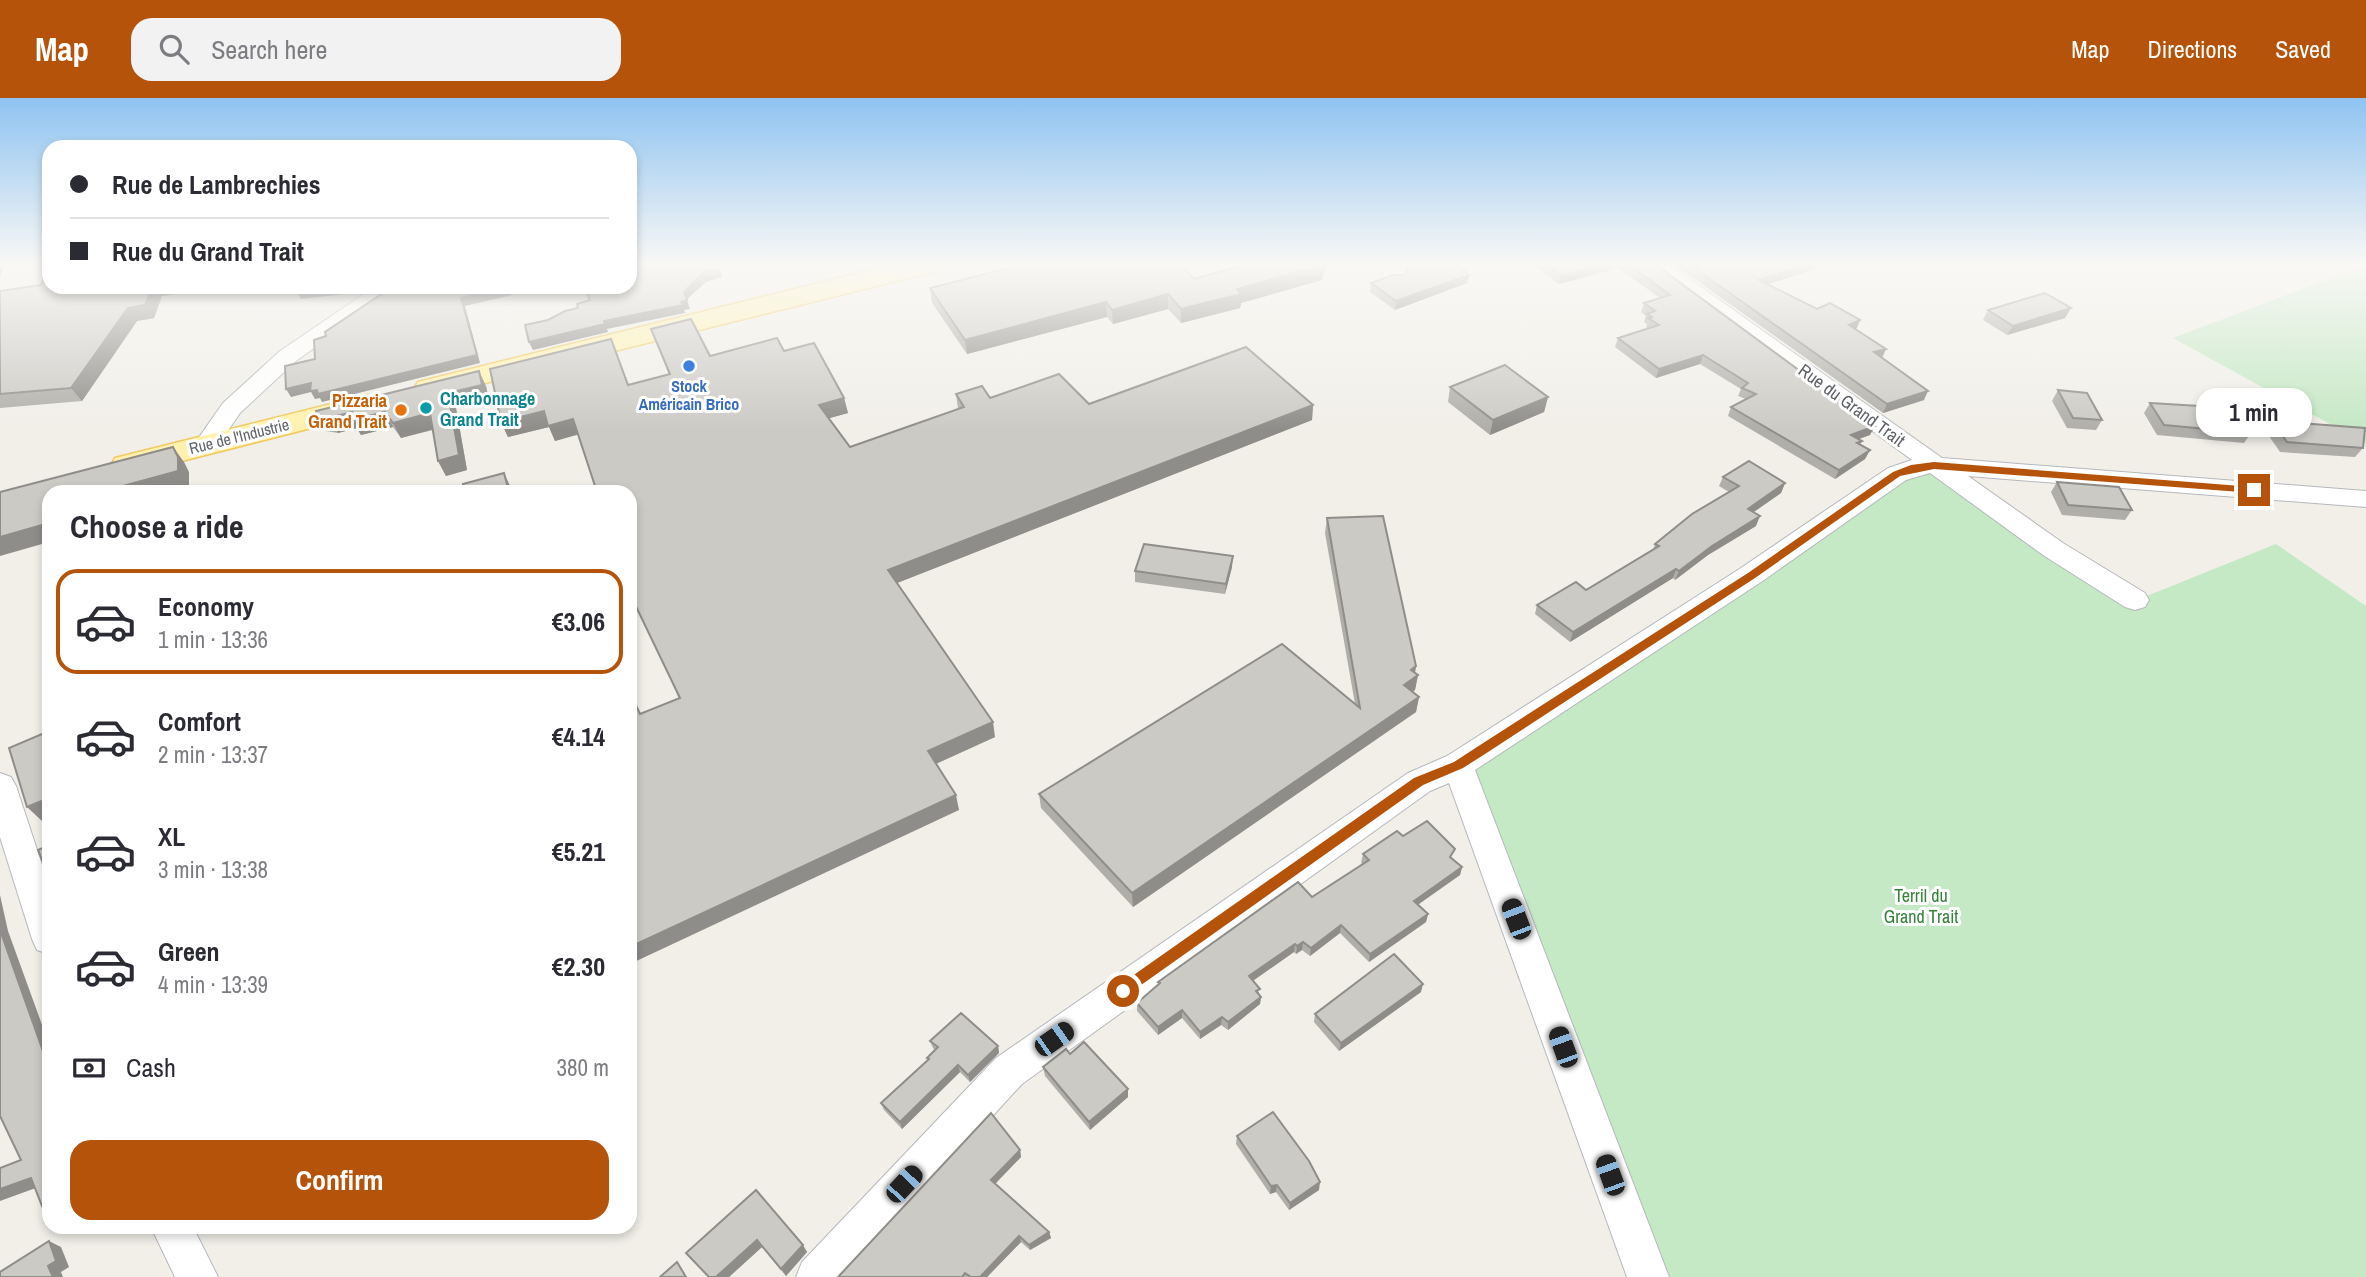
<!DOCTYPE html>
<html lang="en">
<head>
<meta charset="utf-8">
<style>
	:root { --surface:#fff; --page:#f2f2f3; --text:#2b2b33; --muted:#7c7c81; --line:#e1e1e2; --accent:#b45309 }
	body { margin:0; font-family:"Archivo Narrow",sans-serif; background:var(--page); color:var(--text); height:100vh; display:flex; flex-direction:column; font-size:26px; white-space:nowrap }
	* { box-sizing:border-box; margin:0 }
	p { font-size:23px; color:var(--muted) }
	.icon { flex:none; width:38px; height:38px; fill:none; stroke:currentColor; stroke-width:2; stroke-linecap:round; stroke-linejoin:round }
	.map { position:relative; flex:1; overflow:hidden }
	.drawer { position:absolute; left:42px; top:387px; width:595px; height:749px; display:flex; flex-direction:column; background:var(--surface); border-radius:21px; box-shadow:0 4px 10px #0003 }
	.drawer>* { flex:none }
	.guide { position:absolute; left:42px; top:42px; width:595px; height:154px; border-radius:21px; box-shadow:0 4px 10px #0003; display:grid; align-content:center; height:154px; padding:0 28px; background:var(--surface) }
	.end { position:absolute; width:32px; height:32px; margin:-16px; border:9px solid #b45309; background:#fff; box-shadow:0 0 0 4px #fff }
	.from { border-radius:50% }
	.bubble { position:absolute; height:49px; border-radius:21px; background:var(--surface); box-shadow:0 4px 10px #0003; font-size:23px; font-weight:700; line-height:49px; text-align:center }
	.car { position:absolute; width:21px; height:42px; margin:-21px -10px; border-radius:9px; box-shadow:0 0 5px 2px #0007; background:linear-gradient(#222 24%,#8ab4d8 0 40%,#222 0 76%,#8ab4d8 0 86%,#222 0) }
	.guide b { display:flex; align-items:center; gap:24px; height:66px; font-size:26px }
	.guide b+b { border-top:2px solid var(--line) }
	.guide i { width:18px; height:18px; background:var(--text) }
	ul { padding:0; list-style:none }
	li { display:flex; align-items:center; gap:21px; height:105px; margin:0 14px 10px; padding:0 14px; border:4px solid transparent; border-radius:21px }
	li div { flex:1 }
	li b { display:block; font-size:26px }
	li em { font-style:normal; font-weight:700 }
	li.current { border-color:var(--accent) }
	li>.icon { width:63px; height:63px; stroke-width:1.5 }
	h2 { padding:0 28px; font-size:32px; line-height:84px }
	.pay { display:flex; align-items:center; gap:18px; height:77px; padding:0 28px; font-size:26px }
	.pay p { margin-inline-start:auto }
	.action { display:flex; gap:14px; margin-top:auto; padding:14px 28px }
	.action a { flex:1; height:80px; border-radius:21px; background:var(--accent); color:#fff; font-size:28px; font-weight:700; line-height:80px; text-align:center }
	header { display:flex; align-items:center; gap:42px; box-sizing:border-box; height:98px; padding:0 35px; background:var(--accent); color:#fff }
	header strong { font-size:33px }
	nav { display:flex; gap:38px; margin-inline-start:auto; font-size:24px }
	.search { width:490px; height:63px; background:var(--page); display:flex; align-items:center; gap:18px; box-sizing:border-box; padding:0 24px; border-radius:21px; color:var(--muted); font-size:26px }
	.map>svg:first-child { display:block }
</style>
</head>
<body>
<header>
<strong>Map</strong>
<div class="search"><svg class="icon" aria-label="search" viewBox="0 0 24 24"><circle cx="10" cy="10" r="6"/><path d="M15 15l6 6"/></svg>Search here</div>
<nav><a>Map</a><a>Directions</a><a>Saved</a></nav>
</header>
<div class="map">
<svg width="2366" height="1179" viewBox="0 0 2366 1179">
	<rect width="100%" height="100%" fill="#f1efe8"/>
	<g fill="#c5e8c5">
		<polygon points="2366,167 2366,346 2173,240"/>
		<polygon points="1934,367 2137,502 2276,446 2366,508 2366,1179 1648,1179 1458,667 1897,376"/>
	</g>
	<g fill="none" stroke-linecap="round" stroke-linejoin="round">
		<g stroke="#b5b8bc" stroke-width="2">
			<g id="minor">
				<polygon points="1386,167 1407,167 1402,183 1386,183 1383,178"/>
				<polygon points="1646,167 1670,167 1942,360 2366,393 2366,409 1968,378 2063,445 2145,495 2149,502 2145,509 2135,512 2125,509 2043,457 1930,375 1906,382 1761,484 1475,672 1669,1179 1627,1179 1449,685 1430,693 1022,986 845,1179 796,1179 802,1164 996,960 1408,675 1447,658 1741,470 1888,370 1912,362"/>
				<polygon points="374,189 399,189 296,263 240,315 216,350 207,353 198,350 195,345 223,305 280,253"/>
				<polygon points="0,675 11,679 16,688 49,788 49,856 37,852 32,841 0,739"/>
				<polygon points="151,1129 193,1129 218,1179 175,1179"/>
			</g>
		</g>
		<g stroke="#f2c960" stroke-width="3">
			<g id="major">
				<polygon points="892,167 940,167 937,173 429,299 418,296 414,290 418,284"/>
				<polygon points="367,297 378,299 382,306 378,313 127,377 115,374 111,367 115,360"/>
			</g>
		</g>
		<use href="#minor" fill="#fff" fill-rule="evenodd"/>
		<use href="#major" fill="#fff2af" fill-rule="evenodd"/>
	</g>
	<g fill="#afaea9">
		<polygon points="1533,167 1656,167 1870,337 1859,341 1862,343 1860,347 1870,352 1865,361 1835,381 1728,318 1731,309 1746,301 1738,298 1741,291 1700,266 1656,280 1615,249 1618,240 1649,231 1646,229 1647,226 1644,224 1646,218 1641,214 1644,205 1660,200 1618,170 1559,186"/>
		<polygon points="1675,167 1822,167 1821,169 1768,186 1857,230 1855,231 1882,260 1924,302 1883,315"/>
		<polygon points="1405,177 1469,177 1467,185 1395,212 1370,194 1371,185"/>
		<polygon points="1194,181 1322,182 1241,205 1240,210 1181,225 1168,211 1113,226 1107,219 967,256 932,205 930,190"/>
		<polygon points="244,190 212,194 210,191 162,198 154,220 137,223 82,303 0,310 0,193"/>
		<polygon points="2071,210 2065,220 2007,237 1983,222 1988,212"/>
		<polygon points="651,231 710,258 784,253 844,300 848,315 829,320 850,349 958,311 956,296 990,300 1089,306 1313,307 1312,322 897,485 995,639 936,666 959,712 640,616 679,601 578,336 555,343 549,329 508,339 501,324 628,287 669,277"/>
		<polygon points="486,288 489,302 456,310 467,372 446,378 438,363 433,332 401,340 393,329 361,337 357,330 338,335 326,333 317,319"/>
		<polygon points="1450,289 1548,299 1544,314 1490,337 1448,304"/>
		<polygon points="2058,292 2102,322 2096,332 2067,330 2052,303"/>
		<polygon points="2150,305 2251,335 2244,345 2157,337 2144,315"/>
		<polygon points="2272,323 2363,350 2355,359 2280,354 2265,332"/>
		<polygon points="1723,379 1785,385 1781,395 1753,414 1756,428 1708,457 1675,482 1673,480 1570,544 1535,516 1537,507 1586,492 1653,452 1655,446 1729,394 1719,388"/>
		<polygon points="2057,384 2132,412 2125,422 2062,417 2051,394"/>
		<polygon points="1327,420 1416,568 1415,575 1418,577 1415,592 1412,594 1419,599 1416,614 1133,809 1041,710 1039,696 1355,606 1325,435"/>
		<polygon points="1232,469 1225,496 1135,484 1135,473"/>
		<polygon points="1403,738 1452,760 1462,769 1460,777 1418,806 1428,816 1426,824 1369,864 1340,835 1310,858 1302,852 1296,856 1294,854 1253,883 1261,899 1260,906 1228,932 1221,927 1200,941 1182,920 1158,937 1137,913 1137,905 1158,887 1158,884 1312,799 1363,766 1361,765 1363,756"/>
		<polygon points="1421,894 1339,953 1314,924 1315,916"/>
		<polygon points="930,943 998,948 999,955 970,984 960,974 902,1031 884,1012 881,1005 928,962 927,960 935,952 933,950"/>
		<polygon points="1070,956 1128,991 1128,999 1090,1032 1045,978 1043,969"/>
		<polygon points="1237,1038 1319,1092 1289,1112 1276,1094 1270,1096 1236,1046"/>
		<polygon points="1020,1052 1021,1059 995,1086 1049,1134 1051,1140 1030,1152 1021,1144 987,1179 838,1179"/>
		<polygon points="756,1092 807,1154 786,1178 762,1149 729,1179 708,1179 686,1155"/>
	</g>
	<g fill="#8f8d8a">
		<polygon points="0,167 5,167 0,179"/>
		<polygon points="1323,167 1327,167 1322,182 1241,205 1240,210 1181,225 1181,211 1237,191"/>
		<polygon points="1599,167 1619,167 1618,170 1559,186 1561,178"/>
		<polygon points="1804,167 1822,167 1821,169 1756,190 1759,182"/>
		<polygon points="720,171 722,179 706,184 686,202 684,194 703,175"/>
		<polygon points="1469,177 1467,185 1395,212 1396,203"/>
		<polygon points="91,189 105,189 98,207 89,193"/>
		<polygon points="152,189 245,189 212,194 210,191 162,198 154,220 137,223 82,303 71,290 128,210"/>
		<polygon points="331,189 370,189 363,194 301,201 296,193"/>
		<polygon points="510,189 512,197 465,208 480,265 322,304 320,300 315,301 311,294 291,299 286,291 461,200"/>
		<polygon points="1168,196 1168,211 1113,226 1112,212"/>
		<polygon points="687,202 690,211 684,212 685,215 607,231 608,234 533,252 529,244 604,223"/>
		<polygon points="1106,204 1107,219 967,256 965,242"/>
		<polygon points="2071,210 2065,220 2007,237 2013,228"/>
		<polygon points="1860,222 1857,230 1846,235 1849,227"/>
		<polygon points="1886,251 1882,260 1870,263 1874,254"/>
		<polygon points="1703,257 1700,266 1656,280 1659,271"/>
		<polygon points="479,273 486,288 489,302 456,310 467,372 446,378 438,363 448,295"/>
		<polygon points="1928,293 1924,302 1883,315 1887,306"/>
		<polygon points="1548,299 1544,314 1490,337 1493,322"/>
		<polygon points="844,300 848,315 823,322 819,307"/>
		<polygon points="1313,307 1312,322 892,487 888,472"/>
		<polygon points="544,313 573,321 580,336 555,343 549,329 508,339 501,324"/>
		<polygon points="352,314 385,314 393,329 361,337 357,330 338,335 329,320"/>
		<polygon points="430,315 438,330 401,340 393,325"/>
		<polygon points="1875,328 1870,337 1847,345 1851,337"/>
		<polygon points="173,349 184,364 189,374 189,388 167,394 101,394"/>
		<polygon points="1870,352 1865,361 1835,381 1839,372"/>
		<polygon points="504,375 511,390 512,394 509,394"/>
		<polygon points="1785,385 1781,395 1744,421 1748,411"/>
		<polygon points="1760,418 1756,428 1708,457 1675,482 1679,473 1712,448"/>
		<polygon points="49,425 49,444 0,458 0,439"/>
		<polygon points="1233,458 1232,469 1225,496 1226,486"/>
		<polygon points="1676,471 1673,480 1570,544 1573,534"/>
		<polygon points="1416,568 1414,580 1418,577 1415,592 1401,602 1404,587 1411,572"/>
		<polygon points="1419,599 1416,614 1133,809 1132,795"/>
		<polygon points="993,624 995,639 931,668 928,653"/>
		<polygon points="956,697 959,712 630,866 630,849"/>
		<polygon points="49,700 49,721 43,724 27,709"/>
		<polygon points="1462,769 1460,777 1412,811 1414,803"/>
		<polygon points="0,797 8,833 49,946 49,970 0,832"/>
		<polygon points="1428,816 1426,824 1369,864 1370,856"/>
		<polygon points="1341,827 1340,835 1310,858 1311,850"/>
		<polygon points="1303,844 1302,852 1296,856 1297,848"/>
		<polygon points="1295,846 1294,854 1248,886 1249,878"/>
		<polygon points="1423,886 1421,894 1339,953 1341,945"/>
		<polygon points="1261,899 1260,906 1228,932 1228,924"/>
		<polygon points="1182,912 1182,920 1158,937 1158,929"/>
		<polygon points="1222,919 1221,927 1200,941 1200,934"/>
		<polygon points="998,948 999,955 970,984 968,977"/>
		<polygon points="958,967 960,974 902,1031 900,1024"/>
		<polygon points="1128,991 1128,999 1090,1032 1089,1024"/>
		<polygon points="1020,1052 1021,1059 993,1088 991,1082"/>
		<polygon points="31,1080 44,1087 0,1103 0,1091"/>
		<polygon points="1320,1084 1319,1092 1289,1112 1290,1105"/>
		<polygon points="1277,1087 1276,1094 1270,1096 1271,1088"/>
		<polygon points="49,1103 49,1112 42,1108"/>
		<polygon points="1049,1134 1051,1140 1030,1152 1029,1147"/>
		<polygon points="1019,1138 1021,1144 987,1179 980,1179"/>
		<polygon points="757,1142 762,1149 729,1179 716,1179"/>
		<polygon points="49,1143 61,1149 69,1169 61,1174 63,1179 53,1179 48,1168"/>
		<polygon points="803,1147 807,1154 786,1178 781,1171"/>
	</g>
	<g fill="#cccac5" stroke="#8f8d8a" stroke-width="2">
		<polygon points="636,167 718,167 720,171 703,175 684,194 687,202 681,204 683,207 604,223 605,226 529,244 525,227 548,222 565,213 578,210 577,206 590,202 584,189 630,189 630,173 637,171"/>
		<polygon points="1020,167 1182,167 1194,181 1244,167 1323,167 1237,191 1241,196 1181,211 1168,196 1112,212 1106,204 965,242 930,190"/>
		<polygon points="1408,167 1458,167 1469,177 1396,203 1371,185 1393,177 1405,177"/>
		<polygon points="1547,167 1599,167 1561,178"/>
		<polygon points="1629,167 1656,167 1875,328 1851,337 1862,343 1857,345 1870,352 1839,372 1731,309 1756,296 1742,290 1748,285 1703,257 1659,271 1618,240 1659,227 1648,220 1652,219 1647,216 1655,213 1644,205 1670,197"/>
		<polygon points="1690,167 1804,167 1759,182 1817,211 1830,205 1860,222 1849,227 1886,251 1874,254 1928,293 1887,306"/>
		<polygon points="49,170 49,189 91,189 89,193 120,189 152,189 145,207 128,210 71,290 0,296 0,193 41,187"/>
		<polygon points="304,189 331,189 296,193"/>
		<polygon points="392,189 509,189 461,200 477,257 318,296 317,292 310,293 311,285 286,291 285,268 315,261 314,242 326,238 325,234"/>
		<polygon points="2045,195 2071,210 2013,228 1988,212"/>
		<polygon points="691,221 710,258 777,240 784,253 814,245 844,300 819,307 850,349 964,309 956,296 982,288 990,300 1059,276 1089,306 1246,249 1313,307 888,472 993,624 928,653 956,697 630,849 630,594 640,616 680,600 630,496 630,394 597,394 573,321 548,328 544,313 501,324 490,271 611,241 628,287 670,276 651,231"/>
		<polygon points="1505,267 1548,299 1493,322 1450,289"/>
		<polygon points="479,273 482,287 448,295 459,357 438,363 430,315 393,325 385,314 353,322 352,314 329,320 317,319 316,313"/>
		<polygon points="2058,292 2087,295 2102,322 2073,320"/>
		<polygon points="2150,305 2233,310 2251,335 2164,327"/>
		<polygon points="2272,323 2365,330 2363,350 2287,344"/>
		<polygon points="173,349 178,359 178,373 101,394 49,394 49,425 0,439 0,394"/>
		<polygon points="1749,363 1785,385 1748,411 1760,418 1712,448 1679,473 1676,471 1573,534 1537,507 1576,484 1586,492 1659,448 1655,446 1692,416 1739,388 1723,379"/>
		<polygon points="504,375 509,394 465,394 463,386"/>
		<polygon points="2057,384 2119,389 2132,412 2068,407"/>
		<polygon points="1383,418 1416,568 1411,572 1418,577 1404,587 1419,599 1132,795 1039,696 1282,546 1360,610 1327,420"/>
		<polygon points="1144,446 1233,458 1226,486 1135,473"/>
		<polygon points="49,633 49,700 27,709 9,650"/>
		<polygon points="1427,723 1455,751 1450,759 1462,769 1414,803 1428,816 1370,856 1341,827 1311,850 1303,844 1297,848 1295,846 1249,878 1260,891 1256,893 1261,899 1228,924 1222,919 1200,934 1182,912 1158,929 1137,905 1160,885 1158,884 1298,784 1312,799 1369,762 1363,756 1397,733 1403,738"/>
		<polygon points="49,747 49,779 38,752"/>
		<polygon points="0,832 49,970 49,1103 42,1108 31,1080 0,1091 0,1070 21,1062 0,1018"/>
		<polygon points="1394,856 1423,886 1341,945 1315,916"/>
		<polygon points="961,915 998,948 968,977 958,967 900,1024 881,1005 929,961 927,960 938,949 930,943"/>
		<polygon points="1084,944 1128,991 1089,1024 1043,969 1066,951 1070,956"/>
		<polygon points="1273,1014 1309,1063 1320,1084 1290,1105 1277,1087 1271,1088 1237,1038"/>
		<polygon points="991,1015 1020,1052 991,1082 1049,1134 1029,1147 1019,1138 980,1179 971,1179 965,1175 962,1179 838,1179"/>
		<polygon points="756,1092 803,1147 781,1171 757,1142 716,1179 709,1179 686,1155"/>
		<polygon points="49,1143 56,1163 48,1168 53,1179 0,1179 0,1174"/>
		<polygon points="677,1164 686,1179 660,1179"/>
	</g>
	<linearGradient id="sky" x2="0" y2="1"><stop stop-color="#8fc3f1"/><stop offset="0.5" stop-color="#f9f8f5"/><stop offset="1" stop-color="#f9f8f5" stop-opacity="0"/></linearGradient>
	<rect width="2366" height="332" fill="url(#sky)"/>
	<polygon fill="#b45309" points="1934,364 2254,389 2259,392 2254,395 1934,371 1900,378 1755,480 1485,656 1463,670 1423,687 1127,897 1118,897 1118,888 1414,680 1454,664 1477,649 1748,475 1893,374 1911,367"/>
	<circle fill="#3f7fe0" stroke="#fff" stroke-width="2.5" cx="689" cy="268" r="7"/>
	<circle fill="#0f9aa8" stroke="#fff" stroke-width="2.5" cx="426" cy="310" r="7"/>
	<circle fill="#e8710a" stroke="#fff" stroke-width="2.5" cx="401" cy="312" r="7"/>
	<g text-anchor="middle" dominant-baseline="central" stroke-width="6" stroke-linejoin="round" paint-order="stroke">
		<g font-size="16" font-weight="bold" fill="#366cbe" stroke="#fff">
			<text x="689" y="288">Stock<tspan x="689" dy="18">Américain Brico</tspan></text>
		</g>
		<g font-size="16" fill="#5f6368" stroke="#fff">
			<text transform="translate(239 338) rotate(-14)">Rue de l'Industrie</text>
		</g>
		<g font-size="18" font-weight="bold" fill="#0d838f" stroke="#fff" text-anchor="start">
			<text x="440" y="300">Charbonnage<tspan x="440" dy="21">Grand Trait</tspan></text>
		</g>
		<g font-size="18" font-weight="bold" fill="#c56008" stroke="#fff" text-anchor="end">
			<text x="387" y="302">Pizzaria<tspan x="387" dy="21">Grand Trait</tspan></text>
		</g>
		<g font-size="18" fill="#5f6368" stroke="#fff">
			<text transform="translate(1852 307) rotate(36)">Rue du Grand Trait</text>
		</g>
		<g font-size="18" fill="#348238" stroke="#fff">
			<text x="1921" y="797">Terril du<tspan x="1921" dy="21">Grand Trait</tspan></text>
		</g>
	</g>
</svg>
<i class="end from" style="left:1123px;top:893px"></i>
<i class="end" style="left:2254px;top:392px"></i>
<div class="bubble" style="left:2196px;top:290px;width:116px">1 min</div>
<i class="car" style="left:1516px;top:821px;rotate:339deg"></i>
<i class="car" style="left:1054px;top:941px;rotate:55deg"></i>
<i class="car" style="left:1563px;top:949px;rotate:340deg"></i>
<i class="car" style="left:1610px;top:1077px;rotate:340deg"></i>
<i class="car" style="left:904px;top:1086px;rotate:43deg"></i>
<div class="guide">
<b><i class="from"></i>Rue de Lambrechies</b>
<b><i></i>Rue du Grand Trait</b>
</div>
<section class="drawer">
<h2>Choose a ride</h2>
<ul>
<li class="current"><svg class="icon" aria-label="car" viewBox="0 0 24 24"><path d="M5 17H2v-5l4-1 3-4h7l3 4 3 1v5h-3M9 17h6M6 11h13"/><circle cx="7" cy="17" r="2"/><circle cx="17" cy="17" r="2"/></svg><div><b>Economy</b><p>1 min · 13:36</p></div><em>€3.06</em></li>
<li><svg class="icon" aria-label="car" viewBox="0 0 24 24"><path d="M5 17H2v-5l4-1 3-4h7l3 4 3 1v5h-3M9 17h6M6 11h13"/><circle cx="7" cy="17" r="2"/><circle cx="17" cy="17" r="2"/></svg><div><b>Comfort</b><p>2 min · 13:37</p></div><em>€4.14</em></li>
<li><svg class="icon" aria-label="car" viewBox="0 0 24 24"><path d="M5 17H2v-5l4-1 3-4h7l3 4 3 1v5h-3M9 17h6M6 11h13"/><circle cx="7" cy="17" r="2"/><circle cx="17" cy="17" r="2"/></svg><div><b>XL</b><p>3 min · 13:38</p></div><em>€5.21</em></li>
<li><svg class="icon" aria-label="car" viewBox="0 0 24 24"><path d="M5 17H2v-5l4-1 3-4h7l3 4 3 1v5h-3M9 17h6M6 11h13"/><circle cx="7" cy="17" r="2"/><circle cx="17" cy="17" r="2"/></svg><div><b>Green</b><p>4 min · 13:39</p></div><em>€2.30</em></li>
</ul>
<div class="pay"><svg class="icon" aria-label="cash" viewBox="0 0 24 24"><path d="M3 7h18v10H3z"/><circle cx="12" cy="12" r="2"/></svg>Cash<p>380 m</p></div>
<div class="action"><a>Confirm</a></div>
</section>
</div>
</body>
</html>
